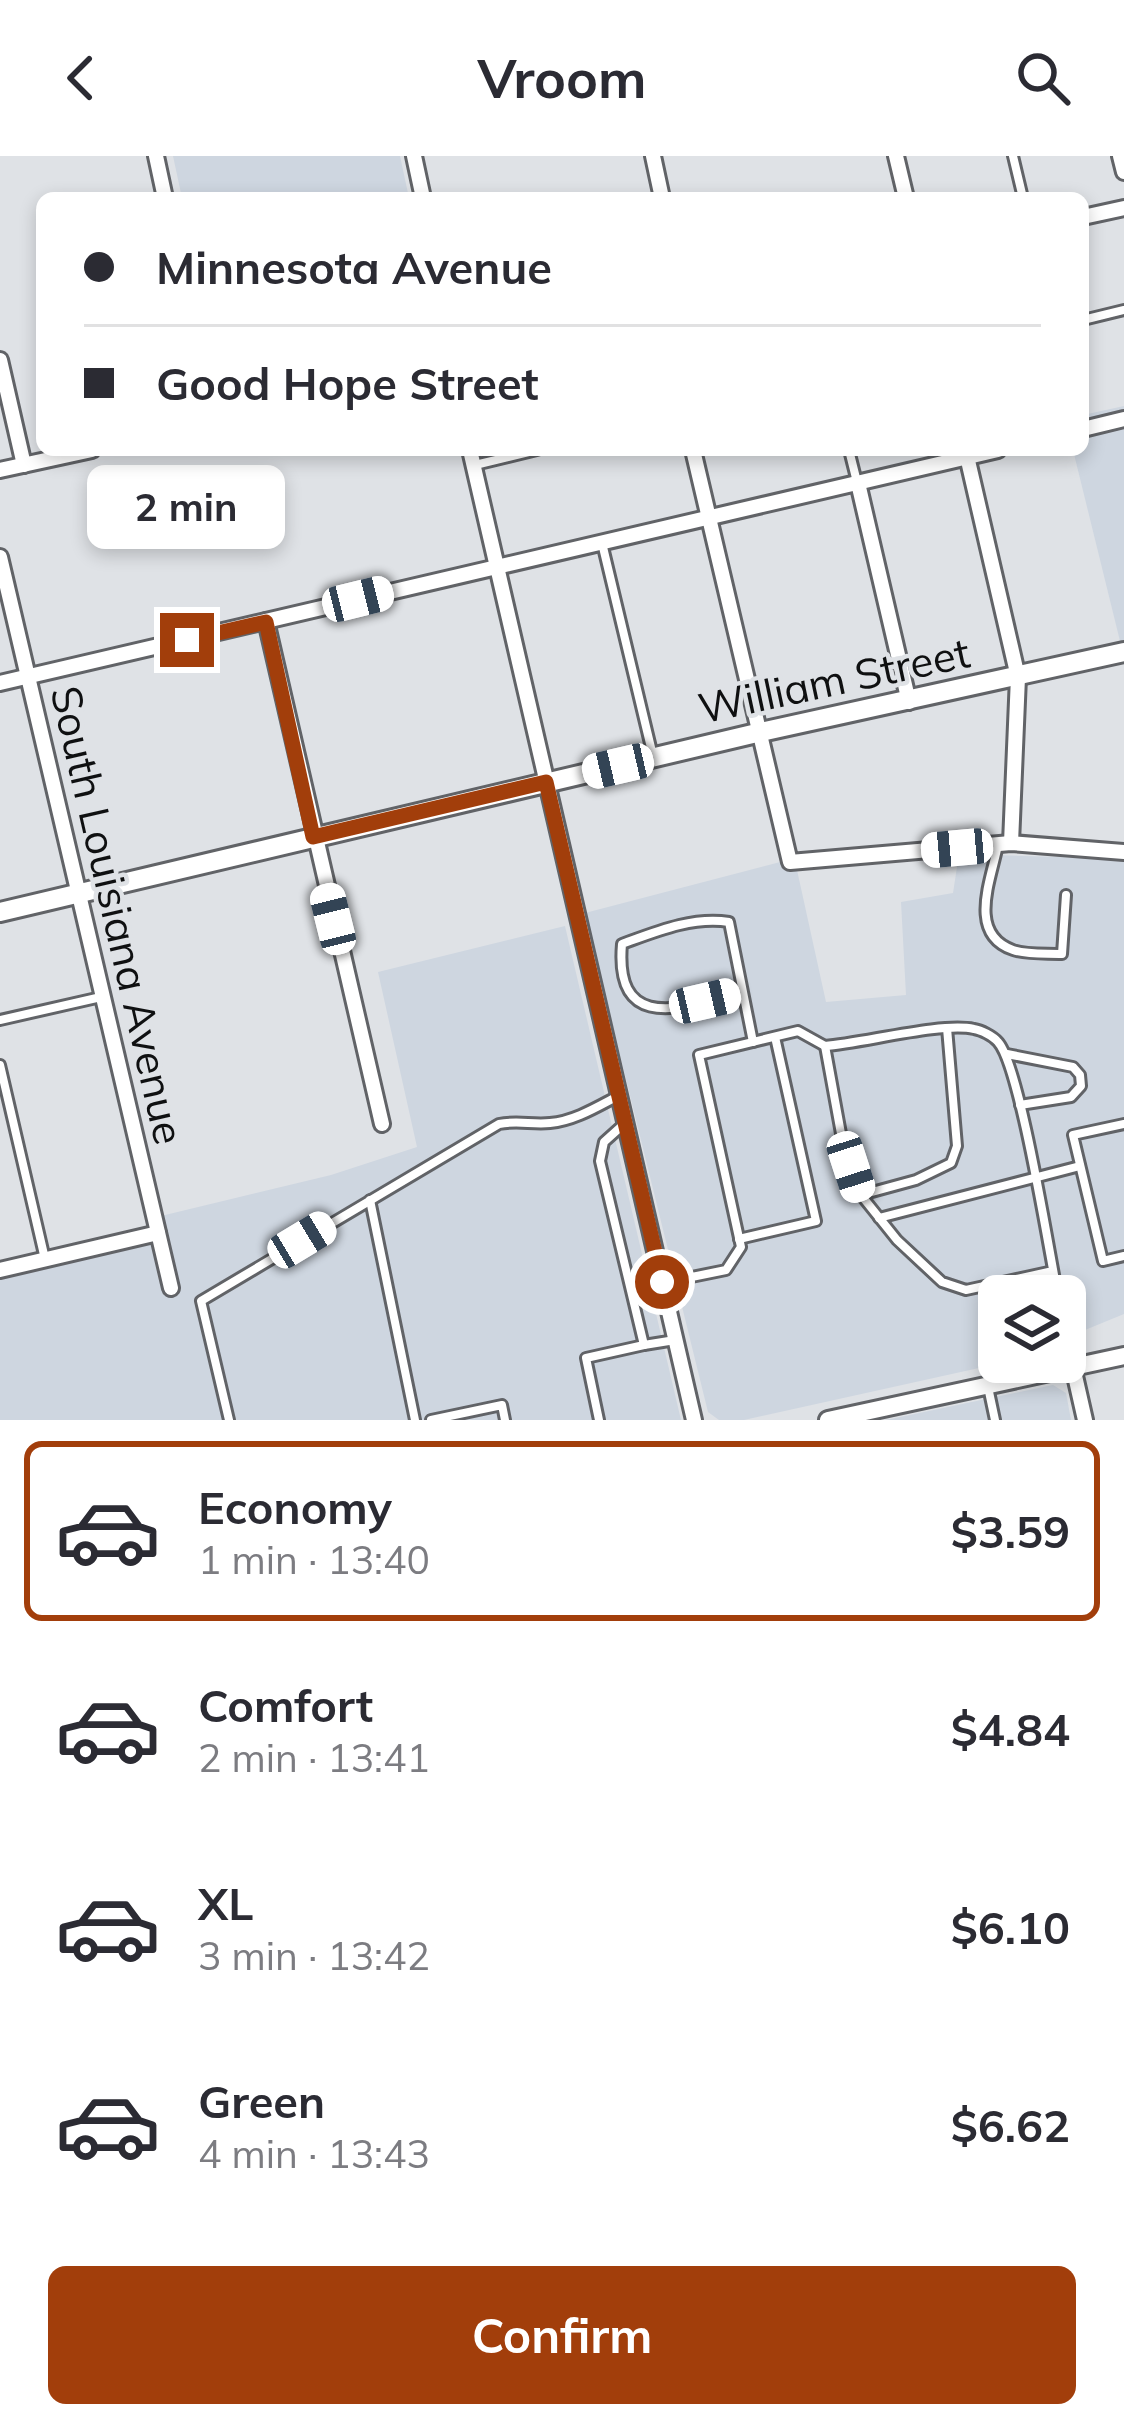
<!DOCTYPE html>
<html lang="en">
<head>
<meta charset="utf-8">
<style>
	:root { --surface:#fff; --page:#f2f2f3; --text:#2b2b33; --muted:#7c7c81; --line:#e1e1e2; --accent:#a23e0b }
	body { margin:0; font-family:Mulish,sans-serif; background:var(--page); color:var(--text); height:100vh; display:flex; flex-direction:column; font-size:45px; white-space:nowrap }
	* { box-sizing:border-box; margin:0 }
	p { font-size:39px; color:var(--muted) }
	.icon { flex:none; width:66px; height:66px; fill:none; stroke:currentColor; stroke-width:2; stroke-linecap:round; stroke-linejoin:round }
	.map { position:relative; height:1264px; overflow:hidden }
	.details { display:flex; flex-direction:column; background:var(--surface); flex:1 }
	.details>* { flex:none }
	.hud { position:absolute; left:36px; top:36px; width:1053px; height:264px; border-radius:18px; box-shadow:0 6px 18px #0003; display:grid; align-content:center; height:264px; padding:0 48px; background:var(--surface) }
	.tools { position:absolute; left:978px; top:1119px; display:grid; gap:24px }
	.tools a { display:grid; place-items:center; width:108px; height:108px; border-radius:18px; background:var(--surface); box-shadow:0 6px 18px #0003; font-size:60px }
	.end { position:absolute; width:54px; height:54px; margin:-27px; border:15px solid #a23e0b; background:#fff; box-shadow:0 0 0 6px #fff }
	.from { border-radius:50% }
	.bubble { position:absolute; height:84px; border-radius:18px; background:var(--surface); box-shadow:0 6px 18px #0003; font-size:39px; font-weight:700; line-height:84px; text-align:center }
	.car { position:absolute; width:36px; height:72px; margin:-36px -18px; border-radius:15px; box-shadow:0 0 9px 3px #0007; background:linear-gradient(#fff 24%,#345 0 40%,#fff 0 76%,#345 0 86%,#fff 0) }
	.hud b { display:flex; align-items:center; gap:42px; height:114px; font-size:45px }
	.hud b+b { border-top:3px solid var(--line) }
	.hud i { width:30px; height:30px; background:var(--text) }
	ul { padding:21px 0 0; list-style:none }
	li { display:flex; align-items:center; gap:36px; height:180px; margin:0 24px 18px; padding:0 24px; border:6px solid transparent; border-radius:18px }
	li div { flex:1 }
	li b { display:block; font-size:45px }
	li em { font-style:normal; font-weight:700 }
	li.active { border-color:var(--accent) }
	li>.icon { width:108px; height:108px; stroke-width:1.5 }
	.button { display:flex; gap:24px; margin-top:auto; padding:24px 48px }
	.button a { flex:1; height:138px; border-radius:18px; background:var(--accent); color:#fff; font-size:48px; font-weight:700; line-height:138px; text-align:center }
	header { display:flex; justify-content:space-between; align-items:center; height:156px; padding:0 48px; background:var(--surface); font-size:54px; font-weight:700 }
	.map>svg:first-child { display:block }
</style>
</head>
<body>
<header><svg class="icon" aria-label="back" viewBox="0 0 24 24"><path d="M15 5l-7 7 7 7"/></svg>Vroom<svg class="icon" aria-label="search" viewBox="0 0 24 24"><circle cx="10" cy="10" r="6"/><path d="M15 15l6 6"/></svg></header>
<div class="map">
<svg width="1124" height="1264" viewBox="0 0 1124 1264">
	<rect width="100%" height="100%" fill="#dfe2e6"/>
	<g fill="#ced6e0">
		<polygon points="173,0 400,0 409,42 182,42"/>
		<polygon points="1124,250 1124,484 1120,485 1073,294 1083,294 1083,259"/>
		<polygon points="959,698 1124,703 1124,1158 1085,1174 1075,1191 1065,1193 1065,1140 999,1140 999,1206 1006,1206 744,1264 719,1264 708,1256 585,757 784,705 797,714 826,846 906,839 901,746 953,737"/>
		<polygon points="565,770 681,1264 0,1264 0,1122 166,1079 161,1060 331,1019 417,991 378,816"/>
		<polygon points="1053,1229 1066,1237 1071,1264 886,1264"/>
	</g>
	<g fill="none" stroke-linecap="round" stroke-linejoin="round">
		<g stroke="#616367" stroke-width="14">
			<g id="service">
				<polyline points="1013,0 1023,42"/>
				<polyline points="1083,164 1124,154"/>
				<polyline points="849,294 857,326"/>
				<polyline points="475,309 537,294"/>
				<polyline points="602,387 653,600"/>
				<path d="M998 689C991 724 967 778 1013 794 1027 799 1048 797 1062 798L1066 739"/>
				<path d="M743 837C686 850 614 880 622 788 655 776 693 760 729 766L753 886"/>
				<polyline points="0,864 101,841"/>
				<polyline points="1007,898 1073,911 1080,919 1081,930 1071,941 1020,949"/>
				<polyline points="0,909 45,1103"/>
				<polyline points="624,968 604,986 600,1005 644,1189 675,1184"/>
				<polyline points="1124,968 1073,979 1103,1105 1124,1100"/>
				<polyline points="861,1039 916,1024 951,1007 957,990 947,872"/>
				<polyline points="370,1044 415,1264"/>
				<polyline points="879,1062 1080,1010"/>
				<polyline points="739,1083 816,1065 775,881"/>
				<path d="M1053 1115 966 1134 942 1126 897 1084 861 1039 842 983 825 890C864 887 941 866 974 873 981 874 993 880 998 886 1020 910 1049 1096 1058 1140"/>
				<polyline points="662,1127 726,1114 741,1091 699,899 798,875 825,890"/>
				<polyline points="1065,1172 1073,1210"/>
				<polyline points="988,1231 995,1264"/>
				<path d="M229 1264 201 1145 499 968C518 964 532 969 550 967 574 965 597 951 618 940"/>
				<polyline points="431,1264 502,1249 505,1264"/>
				<polyline points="599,1264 586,1202 644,1189"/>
			</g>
		</g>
		<g stroke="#616367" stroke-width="20">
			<g id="minor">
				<polyline points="156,0 165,42"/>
				<polyline points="414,0 423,42"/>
				<polyline points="653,0 662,42"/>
				<polyline points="896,0 906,42"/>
				<polyline points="1120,0 1124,16"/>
				<polyline points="1083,61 1124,52"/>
				<polyline points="0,204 24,309"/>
				<polyline points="1083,273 1124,263"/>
				<polyline points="470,294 694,1264"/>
				<polyline points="693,294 790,706 1011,687 1124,696"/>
				<polyline points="966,296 1018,521 1011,687"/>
				<polyline points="0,314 92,294"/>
				<polyline points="858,327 909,546"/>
				<polyline points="0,401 171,1132"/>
				<polyline points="266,465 382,968"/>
				<polyline points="0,527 998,294"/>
				<polyline points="0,1114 158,1077"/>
				<polyline points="1073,1211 1085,1264"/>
			</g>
		</g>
		<g stroke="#616367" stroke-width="22">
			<polyline id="tertiary" points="828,1264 1124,1200"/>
		</g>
		<g stroke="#616367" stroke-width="24">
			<polyline id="secondary" points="0,756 761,576 1124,496"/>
		</g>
		<use href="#service" stroke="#fff" stroke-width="8"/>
		<use href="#minor" stroke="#fff" stroke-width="14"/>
		<use href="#tertiary" stroke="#fff" stroke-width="16"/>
		<use href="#secondary" stroke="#fff" stroke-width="18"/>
	</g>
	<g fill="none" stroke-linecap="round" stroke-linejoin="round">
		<polyline stroke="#a23e0b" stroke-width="15" points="187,484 266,466 313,681 546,626 662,1126"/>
	</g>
	<g text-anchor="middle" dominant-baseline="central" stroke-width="9" stroke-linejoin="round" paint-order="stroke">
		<g font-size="42" fill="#0f1011" stroke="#dfe2e6">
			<text transform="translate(834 524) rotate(-12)">William Street</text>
			<text transform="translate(118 759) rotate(77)">South Louisiana Avenue</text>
		</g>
	</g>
</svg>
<div class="tools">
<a><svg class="icon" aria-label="layers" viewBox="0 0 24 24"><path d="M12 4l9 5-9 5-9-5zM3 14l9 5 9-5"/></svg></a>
</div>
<i class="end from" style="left:662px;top:1126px"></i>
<i class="end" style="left:187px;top:484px"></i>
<div class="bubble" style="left:87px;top:309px;width:198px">2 min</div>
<i class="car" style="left:358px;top:443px;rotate:76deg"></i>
<i class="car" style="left:618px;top:610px;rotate:257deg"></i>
<i class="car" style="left:957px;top:692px;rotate:265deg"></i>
<i class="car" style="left:333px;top:763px;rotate:346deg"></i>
<i class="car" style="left:705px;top:845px;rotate:77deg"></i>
<i class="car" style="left:851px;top:1011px;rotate:162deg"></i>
<i class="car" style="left:302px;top:1084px;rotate:59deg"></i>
<div class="hud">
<b><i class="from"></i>Minnesota Avenue</b>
<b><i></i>Good Hope Street</b>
</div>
</div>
<section class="details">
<ul>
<li class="active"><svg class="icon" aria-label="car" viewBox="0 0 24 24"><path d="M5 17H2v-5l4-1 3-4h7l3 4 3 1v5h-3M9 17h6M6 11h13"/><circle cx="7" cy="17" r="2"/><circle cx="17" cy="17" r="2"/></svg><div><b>Economy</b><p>1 min · 13:40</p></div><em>$3.59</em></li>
<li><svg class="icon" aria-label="car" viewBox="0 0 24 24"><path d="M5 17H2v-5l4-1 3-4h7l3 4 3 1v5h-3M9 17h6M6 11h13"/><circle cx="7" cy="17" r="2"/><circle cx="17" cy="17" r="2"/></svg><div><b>Comfort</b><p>2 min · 13:41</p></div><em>$4.84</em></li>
<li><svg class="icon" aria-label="car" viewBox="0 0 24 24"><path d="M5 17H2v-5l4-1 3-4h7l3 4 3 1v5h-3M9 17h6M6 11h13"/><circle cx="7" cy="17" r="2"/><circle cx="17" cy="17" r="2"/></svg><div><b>XL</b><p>3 min · 13:42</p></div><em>$6.10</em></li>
<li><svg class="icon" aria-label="car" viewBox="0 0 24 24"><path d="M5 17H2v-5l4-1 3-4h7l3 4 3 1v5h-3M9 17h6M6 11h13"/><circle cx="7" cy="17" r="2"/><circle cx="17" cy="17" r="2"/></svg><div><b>Green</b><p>4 min · 13:43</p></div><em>$6.62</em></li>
</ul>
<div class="button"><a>Confirm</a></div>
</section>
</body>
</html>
